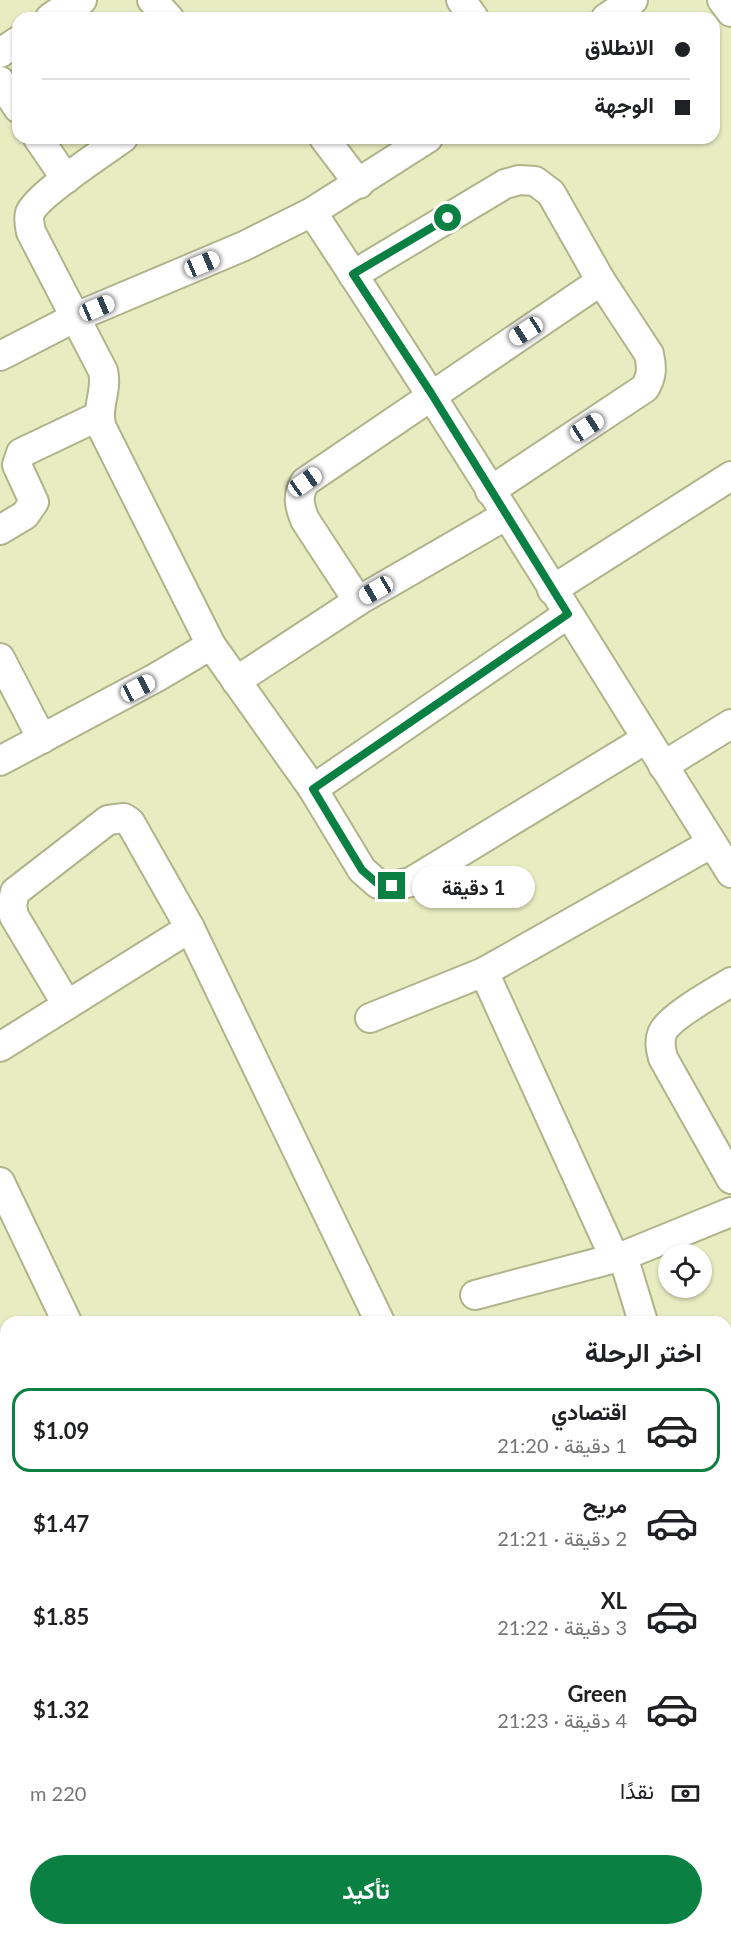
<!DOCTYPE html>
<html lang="ar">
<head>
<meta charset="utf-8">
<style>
	:root { --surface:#fff; --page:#f2f2f2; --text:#202124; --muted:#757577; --line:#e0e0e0; --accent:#0b8043 }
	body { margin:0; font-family:Lato,Vazirmatn,sans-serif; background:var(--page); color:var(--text); direction:rtl; height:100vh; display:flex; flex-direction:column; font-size:22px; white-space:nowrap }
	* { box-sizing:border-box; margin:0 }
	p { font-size:20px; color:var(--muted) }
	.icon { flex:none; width:33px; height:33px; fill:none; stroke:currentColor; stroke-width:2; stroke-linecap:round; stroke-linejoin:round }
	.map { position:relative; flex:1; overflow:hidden; direction:ltr }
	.side { position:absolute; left:0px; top:1316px; width:732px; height:620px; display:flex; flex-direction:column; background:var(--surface); border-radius:18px 18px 0 0; box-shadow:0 2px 4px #0004; direction:rtl }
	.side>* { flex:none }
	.guide { position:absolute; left:12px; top:12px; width:708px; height:132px; border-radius:18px; box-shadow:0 2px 4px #0004; direction:rtl; display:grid; align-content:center; height:132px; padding:0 30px; background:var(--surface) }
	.tools { position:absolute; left:658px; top:1244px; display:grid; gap:12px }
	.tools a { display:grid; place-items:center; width:54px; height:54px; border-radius:50%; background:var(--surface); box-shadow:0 2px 4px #0004; font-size:30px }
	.end { position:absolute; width:27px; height:27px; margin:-14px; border:8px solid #0b8043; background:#fff; box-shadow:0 0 0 3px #fff }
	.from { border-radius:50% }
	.bubble { position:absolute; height:42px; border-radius:21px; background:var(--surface); box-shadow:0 2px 4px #0004; font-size:20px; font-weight:700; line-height:42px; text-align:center; direction:rtl }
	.car { position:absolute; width:18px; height:36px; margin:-18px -9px; border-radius:8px; box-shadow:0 0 4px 2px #0007; background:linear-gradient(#fff 24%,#345 0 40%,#fff 0 76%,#345 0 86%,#fff 0) }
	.guide b { display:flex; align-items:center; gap:21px; height:57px; font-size:22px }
	.guide b+b { border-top:2px solid var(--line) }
	.guide i { width:15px; height:15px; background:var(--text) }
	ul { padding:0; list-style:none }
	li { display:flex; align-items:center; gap:18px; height:84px; margin:0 12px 9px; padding:0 18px; border:3px solid transparent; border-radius:18px }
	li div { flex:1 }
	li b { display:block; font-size:22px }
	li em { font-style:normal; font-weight:700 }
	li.current { border-color:var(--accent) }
	li>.icon { width:54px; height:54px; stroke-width:1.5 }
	h2 { padding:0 30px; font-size:27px; line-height:72px }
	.pay { display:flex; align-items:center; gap:15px; height:66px; padding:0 30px; font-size:22px }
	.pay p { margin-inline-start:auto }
	.action { display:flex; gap:12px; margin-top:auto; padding:12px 30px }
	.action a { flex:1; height:69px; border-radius:36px; background:var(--accent); color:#fff; font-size:24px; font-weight:700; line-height:69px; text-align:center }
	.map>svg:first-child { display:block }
</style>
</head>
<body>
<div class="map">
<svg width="731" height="1934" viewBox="0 0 731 1934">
	<rect width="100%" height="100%" fill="#e7ecc1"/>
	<polygon fill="#d8e279" points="6,1859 6,1929 418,1929 420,1934 0,1934 0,1861"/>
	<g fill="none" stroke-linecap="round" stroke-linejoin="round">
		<g stroke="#afb48b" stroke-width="32">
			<g id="minor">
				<polyline points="152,0 169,18"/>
				<polyline points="461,0 474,18"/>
				<polyline points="722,0 731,12"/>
				<polyline points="50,18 73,2 82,0"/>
				<polyline points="606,18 633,0"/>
				<polyline points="0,53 18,41"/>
				<polyline points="0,81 18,108"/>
				<polyline points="38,138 66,179"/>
				<path d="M123 138C105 151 37 195 30 213 28 219 30 226 31 232L103 371C108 391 95 408 102 428L211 645 313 789 362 870 378 884 392 886 411 882 646 739"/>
				<polyline points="324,138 359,184"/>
				<path d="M312 212C456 430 592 652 731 873"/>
				<path d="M353 275 505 184 519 180 535 181 551 193 601 281 649 354C652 368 652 376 645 388L490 491"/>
				<polyline points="0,356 76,317 244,246 312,212 428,138"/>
				<polyline points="0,530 25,515 34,502 17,465 21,453 99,416"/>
				<polyline points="552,590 731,476"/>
				<path d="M358 601 305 520C299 505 297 496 305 482L601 281"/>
				<polyline points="0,658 42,739"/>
				<polyline points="236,681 358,601 505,516"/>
				<polyline points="0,761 157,677 211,645"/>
				<polyline points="663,766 731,724"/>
				<polyline points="313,789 568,614"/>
				<polyline points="484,972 615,1259"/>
				<path d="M731 982C715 992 667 1018 662 1034 659 1042 661 1050 663 1058L731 1179"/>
				<polyline points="67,1005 14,916 12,905 15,892 108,820 124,818 130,822 190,928 380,1322"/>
				<polyline points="370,1018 484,972 712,843"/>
				<polyline points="0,1047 190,928"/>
				<polyline points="0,1182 67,1322"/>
				<polyline points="623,1256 643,1322"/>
				<polyline points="475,1295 623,1256 731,1212"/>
				<polyline points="0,1443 6,1441"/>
				<polyline points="726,1503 731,1502"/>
				<polyline points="0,1644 6,1643"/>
				<polyline points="726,1805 731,1815"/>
				<polyline points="726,1909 731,1906"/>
				<polyline points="436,1929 438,1934"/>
				<polyline points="680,1934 689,1929"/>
			</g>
		</g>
		<use href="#minor" stroke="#fff" stroke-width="28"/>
	</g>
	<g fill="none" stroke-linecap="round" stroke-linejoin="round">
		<polyline stroke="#0b8043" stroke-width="8" points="392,886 378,884 362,870 313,789 568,614 431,393 353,274 448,218"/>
	</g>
</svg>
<div class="tools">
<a><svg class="icon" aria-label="locate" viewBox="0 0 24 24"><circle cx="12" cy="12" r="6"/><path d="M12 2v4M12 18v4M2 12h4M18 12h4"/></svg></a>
</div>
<i class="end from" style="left:448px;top:218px"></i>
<i class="end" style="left:392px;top:886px"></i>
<div class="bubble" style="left:412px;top:866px;width:123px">1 دقيقة</div>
<i class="car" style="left:202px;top:264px;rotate:67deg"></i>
<i class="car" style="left:97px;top:308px;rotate:67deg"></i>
<i class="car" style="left:526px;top:331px;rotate:237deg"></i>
<i class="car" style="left:587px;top:427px;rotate:57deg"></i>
<i class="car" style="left:305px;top:482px;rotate:55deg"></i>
<i class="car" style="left:376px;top:590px;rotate:240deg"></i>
<i class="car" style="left:138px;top:688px;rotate:62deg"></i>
<div class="guide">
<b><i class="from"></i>الانطلاق</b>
<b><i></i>الوجهة</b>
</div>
<section class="side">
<h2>اختر الرحلة</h2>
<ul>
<li class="current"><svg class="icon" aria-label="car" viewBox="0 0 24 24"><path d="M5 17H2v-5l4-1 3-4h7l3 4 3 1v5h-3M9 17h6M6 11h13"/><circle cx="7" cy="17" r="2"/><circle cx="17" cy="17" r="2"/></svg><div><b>اقتصادي</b><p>1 دقيقة · 21:20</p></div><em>$1.09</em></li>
<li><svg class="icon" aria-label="car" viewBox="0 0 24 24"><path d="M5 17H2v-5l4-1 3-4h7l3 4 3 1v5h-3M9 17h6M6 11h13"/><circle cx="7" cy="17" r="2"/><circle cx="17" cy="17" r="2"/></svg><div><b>مريح</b><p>2 دقيقة · 21:21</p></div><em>$1.47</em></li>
<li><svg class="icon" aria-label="car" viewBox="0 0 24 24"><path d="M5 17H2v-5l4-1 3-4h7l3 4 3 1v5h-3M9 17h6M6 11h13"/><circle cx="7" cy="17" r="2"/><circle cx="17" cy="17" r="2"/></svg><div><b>XL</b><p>3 دقيقة · 21:22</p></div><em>$1.85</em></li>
<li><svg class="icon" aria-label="car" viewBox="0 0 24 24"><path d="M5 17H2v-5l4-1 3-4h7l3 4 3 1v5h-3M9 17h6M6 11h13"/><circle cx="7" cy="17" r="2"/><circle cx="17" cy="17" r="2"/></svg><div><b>Green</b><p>4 دقيقة · 21:23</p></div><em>$1.32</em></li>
</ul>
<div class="pay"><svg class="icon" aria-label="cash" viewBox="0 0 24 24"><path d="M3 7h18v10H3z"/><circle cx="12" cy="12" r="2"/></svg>نقدًا<p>220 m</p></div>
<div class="action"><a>تأكيد</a></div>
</section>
</div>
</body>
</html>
